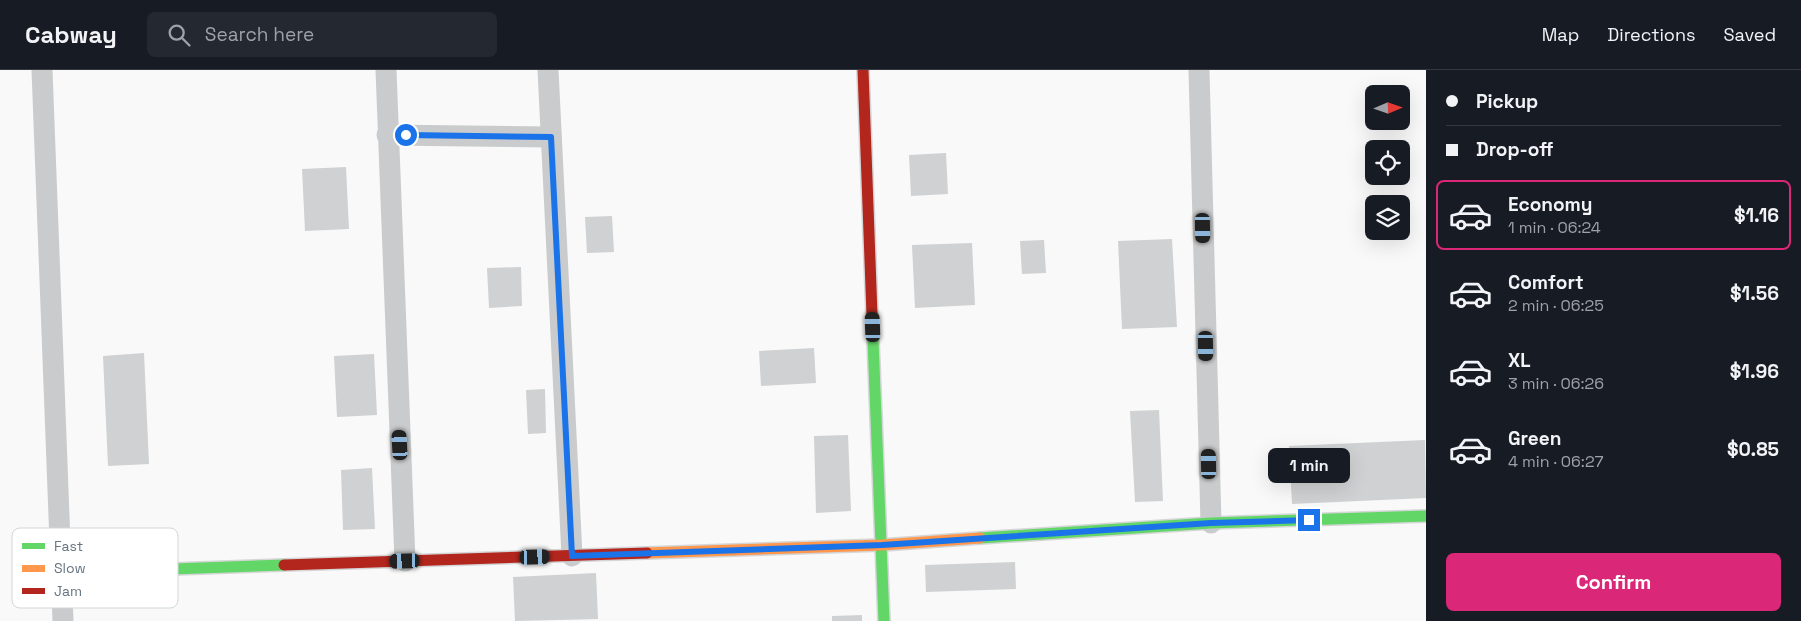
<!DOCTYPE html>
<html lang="en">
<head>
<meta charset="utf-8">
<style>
	:root { --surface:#171b24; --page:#242831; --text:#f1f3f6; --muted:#9ea1a6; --line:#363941; --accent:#db2777 }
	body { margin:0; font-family:"Space Grotesk",sans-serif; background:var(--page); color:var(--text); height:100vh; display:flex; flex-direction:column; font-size:19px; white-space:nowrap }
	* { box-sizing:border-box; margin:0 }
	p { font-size:16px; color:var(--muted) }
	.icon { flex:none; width:28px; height:28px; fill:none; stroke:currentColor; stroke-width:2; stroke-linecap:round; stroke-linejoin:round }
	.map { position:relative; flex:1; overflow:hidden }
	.side { display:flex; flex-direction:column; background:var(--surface); width:375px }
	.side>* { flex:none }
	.top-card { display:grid; align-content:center; height:110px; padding:0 20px; background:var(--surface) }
	.needle { width:32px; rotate:88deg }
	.controls { position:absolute; left:1365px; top:15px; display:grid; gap:10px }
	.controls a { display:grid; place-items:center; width:45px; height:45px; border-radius:8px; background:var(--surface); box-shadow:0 5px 20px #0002; font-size:25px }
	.end { position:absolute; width:22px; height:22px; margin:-11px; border:6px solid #1a73e8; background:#fff; box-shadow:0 0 0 2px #fff }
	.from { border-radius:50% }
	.bubble { position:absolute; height:35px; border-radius:8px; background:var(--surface); box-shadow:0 5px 20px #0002; font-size:16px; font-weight:600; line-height:35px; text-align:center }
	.car { position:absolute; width:15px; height:30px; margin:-15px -8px; border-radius:6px; box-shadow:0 0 4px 1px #0007; background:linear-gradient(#222 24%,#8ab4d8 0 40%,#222 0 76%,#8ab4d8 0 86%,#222 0) }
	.top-card b { display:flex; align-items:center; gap:18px; height:48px; font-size:19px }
	.top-card b+b { border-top:1px solid var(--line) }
	.top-card i { width:12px; height:12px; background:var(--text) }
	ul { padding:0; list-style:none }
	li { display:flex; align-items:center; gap:15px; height:70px; margin:0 10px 8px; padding:0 10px; border:2px solid transparent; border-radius:8px }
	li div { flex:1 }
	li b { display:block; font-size:19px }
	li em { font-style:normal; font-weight:600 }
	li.active { border-color:var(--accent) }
	li>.icon { width:45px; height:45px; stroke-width:1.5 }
	.cta { display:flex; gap:10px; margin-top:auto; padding:10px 20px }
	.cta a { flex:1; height:58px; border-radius:8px; background:var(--accent); color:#fff; font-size:20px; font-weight:600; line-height:58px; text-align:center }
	header { display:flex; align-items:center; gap:30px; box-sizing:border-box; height:70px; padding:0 25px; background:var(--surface); border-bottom:1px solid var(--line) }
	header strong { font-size:24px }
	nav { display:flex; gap:28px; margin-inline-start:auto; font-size:18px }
	.search { width:350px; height:45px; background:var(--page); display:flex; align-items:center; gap:12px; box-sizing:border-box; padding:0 18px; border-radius:8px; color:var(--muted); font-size:19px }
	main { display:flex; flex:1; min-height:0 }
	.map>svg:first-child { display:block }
</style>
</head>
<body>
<header>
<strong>Cabway</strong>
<div class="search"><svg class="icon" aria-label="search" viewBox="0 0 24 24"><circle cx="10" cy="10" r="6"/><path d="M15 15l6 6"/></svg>Search here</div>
<nav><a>Map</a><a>Directions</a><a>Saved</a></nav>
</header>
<main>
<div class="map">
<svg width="1426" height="551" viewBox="0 0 1426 551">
	<rect width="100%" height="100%" fill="#f9f9f9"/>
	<g fill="#cfd1d2">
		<polygon points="946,83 948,124 911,126 909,85"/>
		<polygon points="346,97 349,159 305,161 302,99"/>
		<polygon points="612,146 614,182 587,183 585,147"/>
		<polygon points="1172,169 1177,257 1122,259 1118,171"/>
		<polygon points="1044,170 1046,203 1022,204 1020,171"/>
		<polygon points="972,173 975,235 915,238 912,175"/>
		<polygon points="521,197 522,236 489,238 487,198"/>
		<polygon points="814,278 816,313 761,316 759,281"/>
		<polygon points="144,283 149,394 108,396 103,286"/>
		<polygon points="374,284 377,345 337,347 334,286"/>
		<polygon points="545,319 546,363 528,364 526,320"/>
		<polygon points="1159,340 1163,431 1135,432 1130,341"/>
		<polygon points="848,365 851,441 816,443 814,366"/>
		<polygon points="1425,370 1426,428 1292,434 1289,376"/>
		<polygon points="372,398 375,459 343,460 341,400"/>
		<polygon points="1015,492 1016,519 926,522 925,495"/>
		<polygon points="596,503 598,549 515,551 513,507"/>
		<polygon points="862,545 862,551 832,551 832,546"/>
	</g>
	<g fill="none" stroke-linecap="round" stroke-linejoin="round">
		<g stroke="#d5d6d7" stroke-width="14">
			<g id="fast">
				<polyline points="872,245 884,551"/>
				<polyline points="980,468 1211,453 1426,446"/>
				<polyline points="61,503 284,495"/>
			</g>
		</g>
		<g stroke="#d5d6d7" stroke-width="14">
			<polyline id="slow" points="647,483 882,475 980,468"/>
		</g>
		<g stroke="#d5d6d7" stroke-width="14">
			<g id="jam">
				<polyline points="863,0 872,245"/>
				<polyline points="284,495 647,483"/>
			</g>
		</g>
		<g stroke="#cacbcc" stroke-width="21">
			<polyline points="42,0 63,551"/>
			<polyline points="386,0 405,491"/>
			<polyline points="548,0 572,486"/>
			<polyline points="1199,0 1211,453"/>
			<polyline points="387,65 551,67"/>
		</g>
		<use href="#fast" stroke="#63d668" stroke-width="11"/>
		<use href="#slow" stroke="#ff974d" stroke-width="11"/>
		<use href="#jam" stroke="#b3261e" stroke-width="11"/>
	</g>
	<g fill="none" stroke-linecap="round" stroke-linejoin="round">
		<polyline stroke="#1a73e8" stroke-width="6" points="406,65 551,67 572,486 882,475 1211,453 1309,450"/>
	</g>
	<rect x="12" y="458" width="166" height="80" rx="8" fill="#fff" stroke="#d1d6d9" stroke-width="1"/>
	<rect x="22" y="473" width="23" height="6" fill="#63d668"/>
	<rect x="22" y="495" width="23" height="7" fill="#ff974d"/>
	<rect x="22" y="518" width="23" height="6" fill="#b3261e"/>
	<g font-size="14" fill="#677580">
		<text x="54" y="481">Fast</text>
		<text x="54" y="503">Slow</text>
		<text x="54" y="526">Jam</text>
	</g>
</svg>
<div class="controls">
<a><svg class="needle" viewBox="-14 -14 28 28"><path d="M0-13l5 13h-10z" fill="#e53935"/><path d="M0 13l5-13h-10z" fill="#9ea1a6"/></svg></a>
<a><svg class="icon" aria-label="locate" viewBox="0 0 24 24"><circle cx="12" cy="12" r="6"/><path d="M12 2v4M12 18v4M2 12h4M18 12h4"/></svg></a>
<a><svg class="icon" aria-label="layers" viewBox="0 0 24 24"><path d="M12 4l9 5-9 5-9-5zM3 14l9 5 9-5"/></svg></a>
</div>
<i class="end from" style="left:406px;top:65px"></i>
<i class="end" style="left:1309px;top:450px"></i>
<div class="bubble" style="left:1268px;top:378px;width:82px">1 min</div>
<i class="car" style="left:1203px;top:158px;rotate:179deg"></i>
<i class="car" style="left:873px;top:257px;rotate:358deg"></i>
<i class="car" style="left:1206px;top:276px;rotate:179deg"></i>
<i class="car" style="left:400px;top:375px;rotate:357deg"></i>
<i class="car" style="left:1209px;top:394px;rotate:359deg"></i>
<i class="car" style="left:535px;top:487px;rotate:88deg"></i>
<i class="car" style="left:405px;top:491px;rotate:268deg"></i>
</div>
<section class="side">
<div class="top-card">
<b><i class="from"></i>Pickup</b>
<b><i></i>Drop-off</b>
</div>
<ul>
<li class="active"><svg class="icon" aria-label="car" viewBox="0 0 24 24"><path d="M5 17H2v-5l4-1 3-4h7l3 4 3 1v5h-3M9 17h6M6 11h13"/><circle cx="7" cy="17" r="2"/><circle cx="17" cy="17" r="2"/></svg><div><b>Economy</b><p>1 min · 06:24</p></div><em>$1.16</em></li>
<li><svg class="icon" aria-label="car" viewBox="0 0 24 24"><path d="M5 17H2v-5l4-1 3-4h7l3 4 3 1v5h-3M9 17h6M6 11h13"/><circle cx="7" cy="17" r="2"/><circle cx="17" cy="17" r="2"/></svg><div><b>Comfort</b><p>2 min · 06:25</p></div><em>$1.56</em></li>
<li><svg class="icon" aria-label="car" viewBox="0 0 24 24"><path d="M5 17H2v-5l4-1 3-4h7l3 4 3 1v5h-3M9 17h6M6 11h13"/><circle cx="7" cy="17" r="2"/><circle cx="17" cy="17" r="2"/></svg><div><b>XL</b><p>3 min · 06:26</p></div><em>$1.96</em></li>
<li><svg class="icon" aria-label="car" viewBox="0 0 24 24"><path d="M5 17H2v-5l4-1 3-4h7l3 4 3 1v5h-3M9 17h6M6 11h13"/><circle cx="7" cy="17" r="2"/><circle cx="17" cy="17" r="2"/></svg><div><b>Green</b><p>4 min · 06:27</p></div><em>$0.85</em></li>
</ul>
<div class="cta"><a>Confirm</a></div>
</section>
</main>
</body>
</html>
